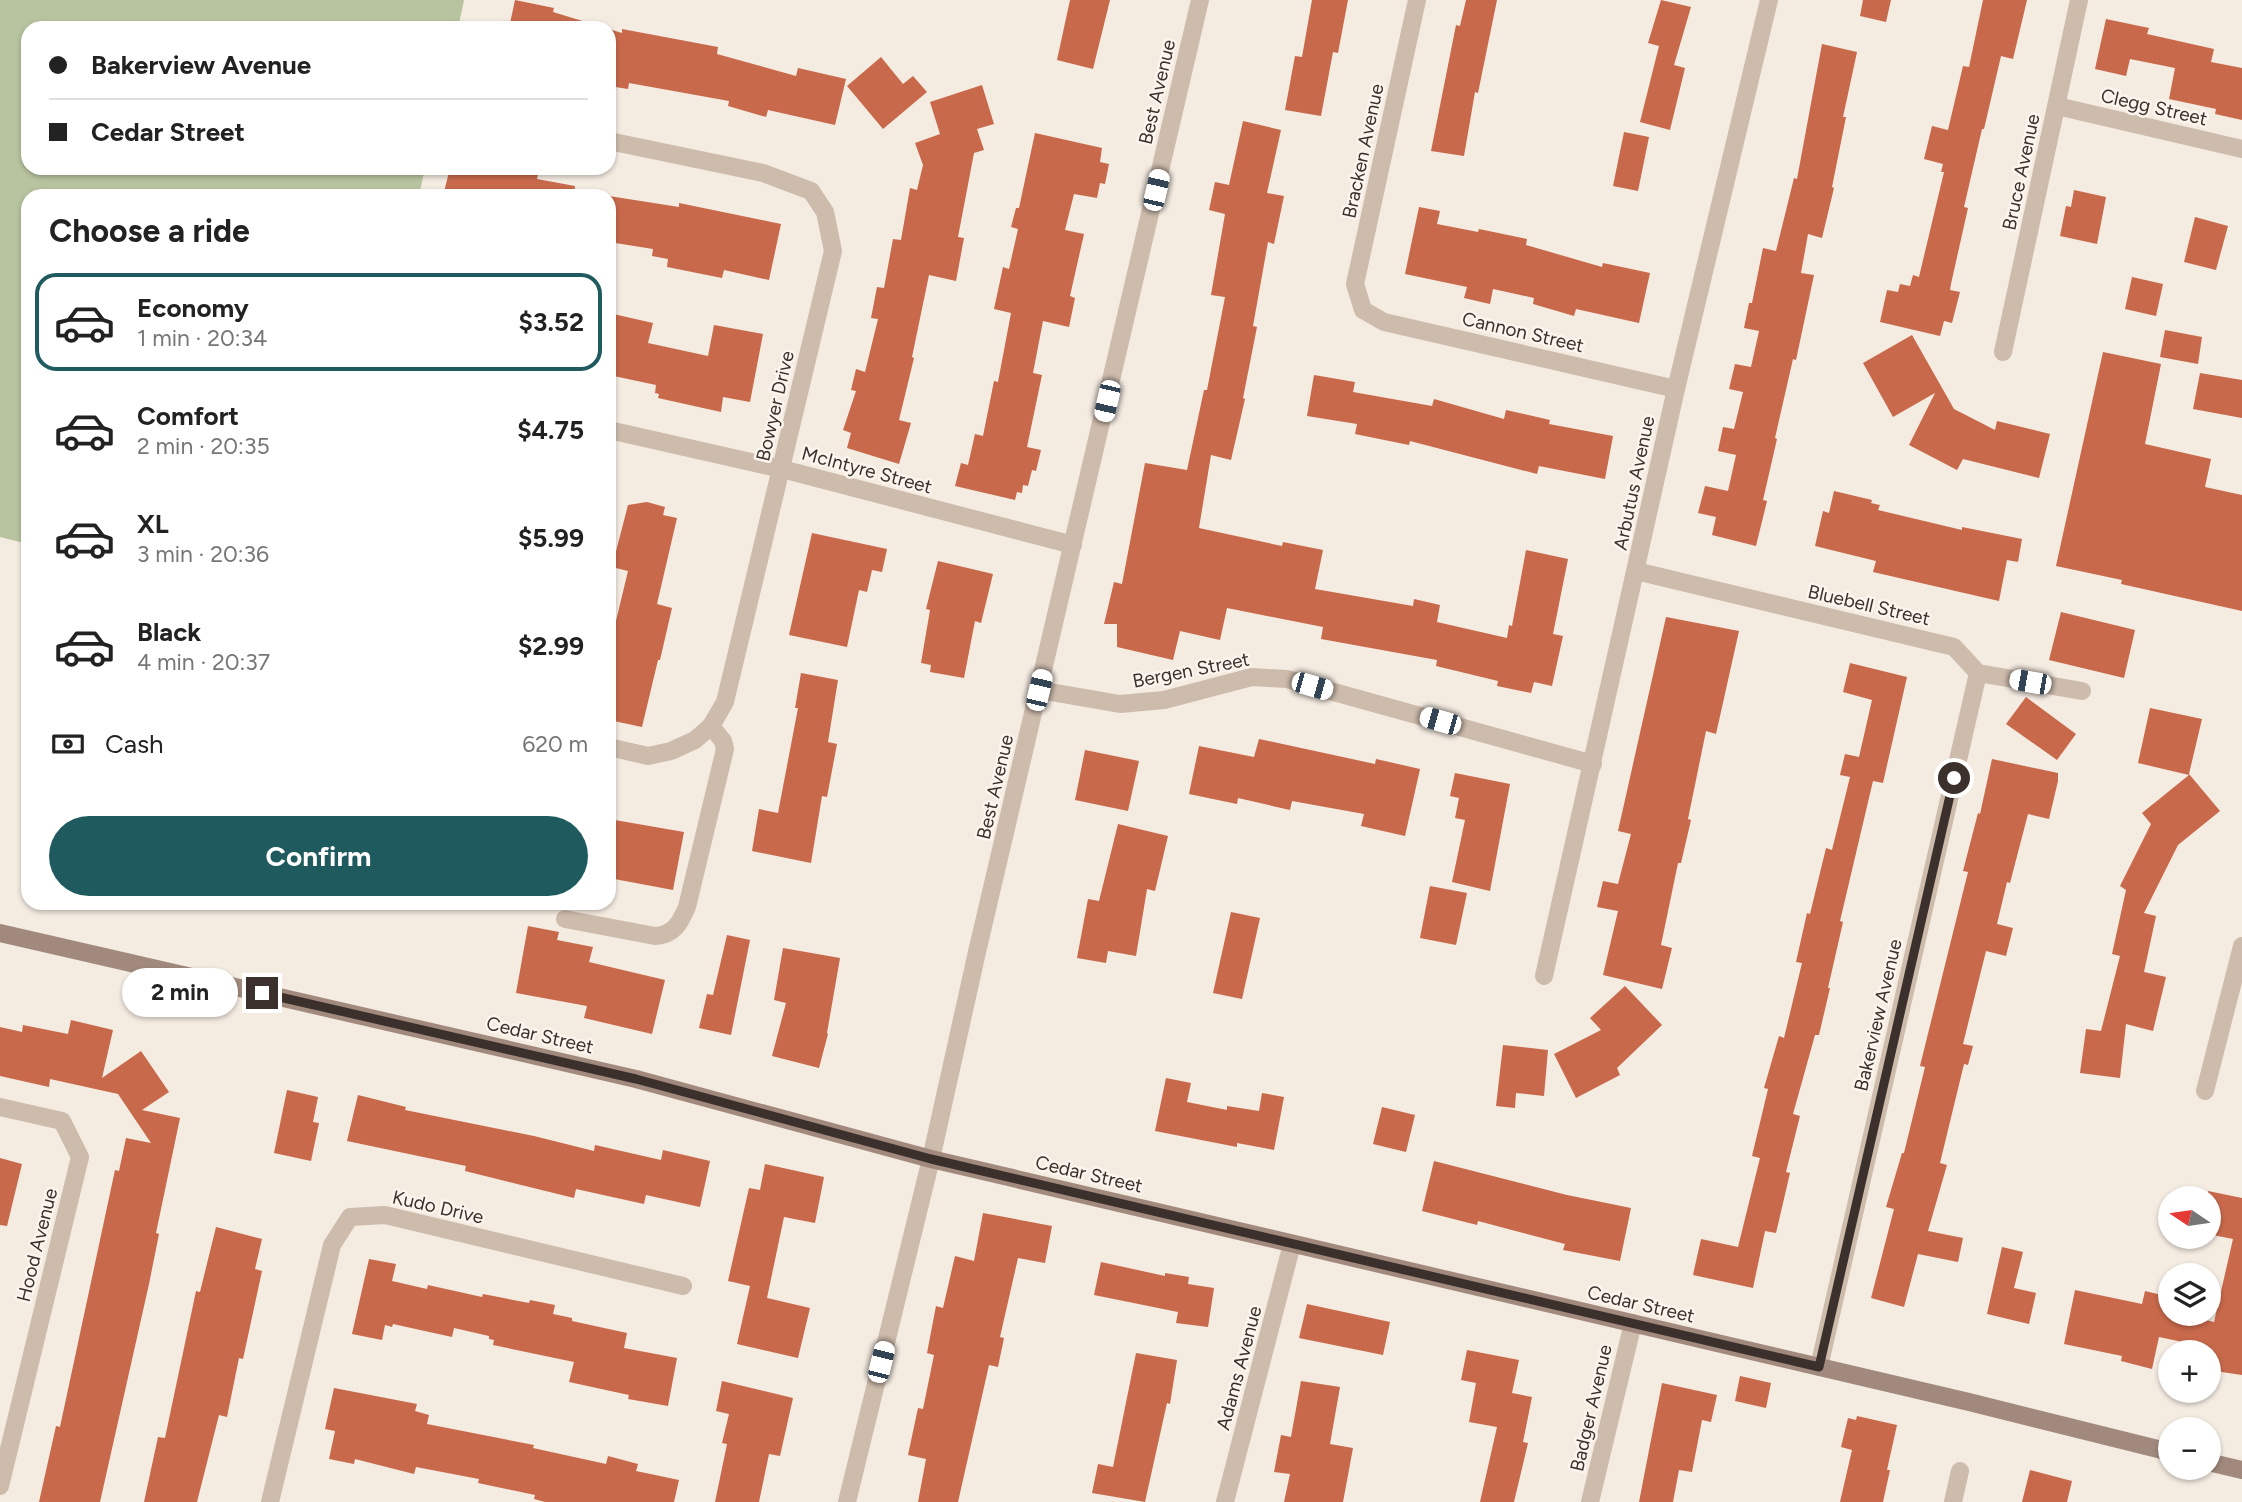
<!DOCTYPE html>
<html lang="en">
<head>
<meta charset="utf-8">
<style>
	:root { --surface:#fff; --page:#f2f2f2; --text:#222; --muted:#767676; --line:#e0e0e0; --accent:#1f5a5e }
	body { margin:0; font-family:Figtree,sans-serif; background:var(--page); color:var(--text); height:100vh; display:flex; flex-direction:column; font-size:26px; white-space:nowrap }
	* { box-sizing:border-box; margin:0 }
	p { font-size:23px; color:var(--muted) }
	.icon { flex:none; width:38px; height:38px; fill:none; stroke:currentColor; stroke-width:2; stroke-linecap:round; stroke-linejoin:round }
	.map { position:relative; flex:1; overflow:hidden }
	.sheet { position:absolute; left:21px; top:189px; width:595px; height:721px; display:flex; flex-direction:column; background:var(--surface); border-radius:21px; box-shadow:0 2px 5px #0004 }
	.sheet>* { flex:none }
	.top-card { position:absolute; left:21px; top:21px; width:595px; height:154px; border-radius:21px; box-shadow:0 2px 5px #0004; display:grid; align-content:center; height:154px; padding:0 28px; background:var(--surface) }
	.needle { width:46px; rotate:283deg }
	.controls { position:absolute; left:2158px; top:1186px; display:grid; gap:14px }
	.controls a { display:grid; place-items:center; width:63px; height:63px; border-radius:50%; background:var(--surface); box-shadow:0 2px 5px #0004; font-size:35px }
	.end { position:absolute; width:32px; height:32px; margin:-16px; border:9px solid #3b302b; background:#fff; box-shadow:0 0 0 4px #fff }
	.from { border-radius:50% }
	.bubble { position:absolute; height:49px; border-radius:24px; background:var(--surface); box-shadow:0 2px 5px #0004; font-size:23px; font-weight:700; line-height:49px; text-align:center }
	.car { position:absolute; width:21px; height:42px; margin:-21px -10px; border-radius:9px; box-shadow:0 0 5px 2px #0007; background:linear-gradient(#fff 24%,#345 0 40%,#fff 0 76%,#345 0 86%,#fff 0) }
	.top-card b { display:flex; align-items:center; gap:24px; height:66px; font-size:26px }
	.top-card b+b { border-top:2px solid var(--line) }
	.top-card i { width:18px; height:18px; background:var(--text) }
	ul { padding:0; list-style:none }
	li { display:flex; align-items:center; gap:21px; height:98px; margin:0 14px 10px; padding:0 14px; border:4px solid transparent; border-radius:21px }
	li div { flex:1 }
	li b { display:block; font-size:26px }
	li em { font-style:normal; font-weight:700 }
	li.on { border-color:var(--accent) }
	li>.icon { width:63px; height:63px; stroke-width:1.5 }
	h2 { padding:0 28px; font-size:32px; line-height:84px }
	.pay { display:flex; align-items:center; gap:18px; height:77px; padding:0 28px; font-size:26px }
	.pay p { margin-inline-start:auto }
	.cta { display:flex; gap:14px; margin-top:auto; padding:14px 28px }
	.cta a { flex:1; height:80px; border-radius:42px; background:var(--accent); color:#fff; font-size:28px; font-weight:700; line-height:80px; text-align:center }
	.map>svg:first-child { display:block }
</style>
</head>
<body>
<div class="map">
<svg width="2242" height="1502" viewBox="0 0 2242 1502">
	<rect width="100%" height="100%" fill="#f4ebe1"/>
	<polygon fill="#b8c4a0" points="0,0 464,0 458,28 28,28 28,168 425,168 419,196 28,196 28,544 0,537"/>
	<g fill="#c8694b">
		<polygon points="515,0 554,8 553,12 589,23 588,28 509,28"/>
		<polygon points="1070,0 1110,0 1093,69 1057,60"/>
		<polygon points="1312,0 1348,0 1338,53 1333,52 1321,116 1285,110 1295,56 1302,57"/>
		<polygon points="1466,0 1497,0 1478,93 1475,92 1464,156 1431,151 1456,25 1460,26"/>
		<polygon points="1661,0 1691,7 1674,65 1685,68 1670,130 1640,122 1659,46 1648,43"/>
		<polygon points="1863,0 1891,0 1886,22 1860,16"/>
		<polygon points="1983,0 2027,0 2013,59 2001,56 1984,129 1982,129 1964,207 1968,208 1951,284 1950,290 1960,292 1952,323 1944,321 1940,336 1880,322 1887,290 1898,292 1900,284 1910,286 1913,275 1919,277 1944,172 1941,172 1943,164 1924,159 1932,126 1948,130 1963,66 1969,67"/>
		<polygon points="2106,19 2149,28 2147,34 2214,49 2211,62 2242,68 2242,120 2215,114 2216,109 2169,99 2175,68 2130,59 2126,76 2095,69"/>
		<polygon points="609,29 622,33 622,29 718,47 717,54 796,76 798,68 846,79 835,125 768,110 766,117 728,106 729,101 629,83 628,89 609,86"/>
		<polygon points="1822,44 1857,52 1843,117 1846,117 1832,187 1834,188 1822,238 1808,234 1801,273 1814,275 1796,360 1793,359 1775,438 1777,439 1763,500 1767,501 1756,546 1712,535 1716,517 1698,513 1705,486 1728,491 1736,455 1718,451 1723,427 1734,429 1743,392 1729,389 1735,364 1751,367 1759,331 1744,328 1749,303 1752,303 1763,248 1776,251 1794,178 1797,179"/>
		<polygon points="881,57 903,84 913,76 927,92 883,129 847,86"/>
		<polygon points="982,85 994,124 977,129 984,150 974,153 958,237 964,238 956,281 929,275 912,357 914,358 899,420 911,423 899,464 847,448 851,433 843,430 856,391 851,390 856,369 865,372 878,319 871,318 877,287 884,288 893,239 901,240 910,188 917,190 923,165 915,143 940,134 930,102"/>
		<polygon points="1243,121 1281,130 1267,193 1284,196 1274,244 1268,242 1253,326 1257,327 1243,398 1245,399 1231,460 1211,455 1199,528 1282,546 1283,542 1323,550 1315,589 1413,606 1414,599 1440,605 1437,622 1507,638 1509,625 1512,626 1526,550 1568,559 1553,634 1563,636 1552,686 1534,682 1531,693 1497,686 1498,681 1436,666 1437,660 1321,639 1323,627 1227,608 1220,640 1180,631 1173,660 1117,647 1117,624 1104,624 1114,582 1122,584 1145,463 1187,470 1204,390 1207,390 1225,297 1211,295 1225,214 1209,210 1215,182 1229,185"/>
		<polygon points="1624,132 1649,137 1638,191 1613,186"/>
		<polygon points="1035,133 1102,148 1100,162 1109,164 1105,184 1100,183 1097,198 1074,194 1065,230 1084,234 1070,296 1075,298 1069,327 1043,321 1033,373 1042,375 1027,447 1041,450 1036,471 1032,470 1028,486 1023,485 1022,493 1017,492 1015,500 955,486 961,463 968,465 975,434 983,436 994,381 998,382 1011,313 994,309 1003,267 1009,269 1018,229 1011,227 1016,208 1019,208"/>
		<polygon points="450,168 539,168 537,179 575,186 574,196 443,196"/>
		<polygon points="2074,190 2106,197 2097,244 2060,236 2066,206 2071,207"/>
		<polygon points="609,196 679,207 679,203 781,224 769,280 724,270 722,278 667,267 668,259 652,256 653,249 609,242"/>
		<polygon points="1419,207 1440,211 1437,224 1478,232 1479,229 1527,239 1526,245 1602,267 1603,263 1650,273 1639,323 1576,309 1574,316 1533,304 1534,298 1493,289 1490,304 1464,298 1467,287 1405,274"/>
		<polygon points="2195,217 2228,226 2216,270 2184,262"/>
		<polygon points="2132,277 2163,284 2156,316 2125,309"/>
		<polygon points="609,313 653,323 648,343 708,356 714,325 763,334 750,402 723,397 721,412 658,398 659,394 655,393 656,385 609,375"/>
		<polygon points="2165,330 2202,337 2198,364 2160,357"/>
		<polygon points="1912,335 1954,409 1995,430 1997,421 2050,434 2039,478 1963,459 1957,470 1909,445 1935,393 1893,417 1863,363"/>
		<polygon points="2103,352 2161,364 2145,444 2211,459 2205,487 2242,495 2242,611 2121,584 2122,580 2056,566"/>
		<polygon points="2200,373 2242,380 2242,418 2193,409"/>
		<polygon points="1314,375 1355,382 1353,392 1432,406 1434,399 1504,419 1506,410 1550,420 1549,424 1613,436 1605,479 1539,466 1537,474 1410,441 1409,445 1355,434 1357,424 1307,416"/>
		<polygon points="1834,491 1872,500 1871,503 1880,505 1878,510 1962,530 1962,527 2022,539 2018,562 2007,560 1999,601 1873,572 1876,561 1815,546 1823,511 1829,513"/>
		<polygon points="647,502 665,507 663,515 677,518 657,604 672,608 660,660 658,660 642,727 609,720 609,650 628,571 612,567 628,505"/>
		<polygon points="812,533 887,549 882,572 872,570 867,592 859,590 847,647 789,635"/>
		<polygon points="938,561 993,574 981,623 975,621 964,678 930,672 931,665 921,663 930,610 926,609"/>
		<polygon points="2061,612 2135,630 2124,678 2049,660"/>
		<polygon points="1666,617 1739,631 1716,734 1706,731 1688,819 1691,820 1681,863 1678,863 1661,945 1672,948 1662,989 1603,975 1618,911 1597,907 1603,881 1618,884 1631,834 1618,831"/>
		<polygon points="1850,663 1907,677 1883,783 1873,781 1840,921 1843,922 1828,988 1830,988 1819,1035 1815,1035 1793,1114 1800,1116 1786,1172 1790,1173 1776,1233 1765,1231 1753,1288 1693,1275 1701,1239 1738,1247 1760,1158 1752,1156 1768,1089 1764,1088 1779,1036 1784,1038 1802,963 1796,962 1807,913 1810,914 1826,848 1832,850 1850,777 1840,775 1845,754 1859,757 1872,700 1843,692"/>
		<polygon points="801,673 838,680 828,742 837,744 827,797 822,796 811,863 752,851 759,809 778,813 798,708 795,708"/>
		<polygon points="2026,697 2076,734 2057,760 2006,724"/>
		<polygon points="2150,708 2202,719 2189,774 2220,811 2178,845 2144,913 2156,916 2144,972 2166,977 2153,1031 2126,1024 2120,1078 2080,1073 2086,1029 2101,1031 2120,956 2112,954 2126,890 2120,886 2151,824 2142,813 2189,775 2138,763"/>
		<polygon points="1259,739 1375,764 1376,759 1420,769 1405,836 1361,826 1364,814 1292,801 1290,810 1238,798 1237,804 1189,794 1199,746 1254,757"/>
		<polygon points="1085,750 1139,761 1128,811 1075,800"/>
		<polygon points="1992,759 2058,773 2058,781 2049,819 2028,814 2010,883 2007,882 1997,924 2013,928 2006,956 1986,951 1963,1044 1973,1046 1968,1065 1964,1064 1940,1163 1947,1165 1928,1231 1963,1238 1958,1262 1918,1254 1904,1307 1871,1298 1894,1209 1886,1207 1902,1153 1904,1153 1925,1067 1920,1066 1968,872 1963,871 1978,813 1980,814"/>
		<polygon points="1455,773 1510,784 1490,891 1452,882 1465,820 1455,818 1459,798 1450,796"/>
		<polygon points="609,819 684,832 673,890 609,878"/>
		<polygon points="1118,824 1168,836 1155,891 1147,889 1136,956 1108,951 1106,963 1077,958 1088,899 1099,901"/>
		<polygon points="1430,886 1467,893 1456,945 1420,938"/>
		<polygon points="1231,912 1260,918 1242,999 1213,993"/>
		<polygon points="528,926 559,932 557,940 593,947 589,962 665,980 652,1034 584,1018 587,1006 516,993"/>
		<polygon points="727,935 750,940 731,1035 699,1028 707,994 713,995"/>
		<polygon points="783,948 840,958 827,1033 828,1034 819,1068 772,1056 786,1003 774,1000"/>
		<polygon points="1625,986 1662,1025 1617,1068 1620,1075 1576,1098 1554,1054 1601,1030 1590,1018"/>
		<polygon points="71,1020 113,1030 102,1078 141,1051 169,1092 142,1110 180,1118 156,1233 159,1234 149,1284 100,1502 39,1502 56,1426 60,1427 115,1170 119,1171 126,1138 151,1143 118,1094 50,1079 49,1087 0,1076 0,1027 22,1032 23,1025 68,1034"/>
		<polygon points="1503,1045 1548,1050 1544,1096 1516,1093 1515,1108 1496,1106"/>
		<polygon points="1166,1078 1191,1083 1187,1102 1227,1110 1227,1106 1259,1111 1262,1093 1284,1097 1274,1150 1237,1143 1237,1147 1155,1131"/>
		<polygon points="287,1090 318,1097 313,1122 319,1123 311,1161 274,1153"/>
		<polygon points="358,1095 406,1107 405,1110 534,1136 594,1151 595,1145 661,1160 663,1150 710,1161 700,1207 646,1195 644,1204 576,1189 574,1198 465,1171 466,1166 347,1141"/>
		<polygon points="1382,1107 1415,1115 1406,1152 1373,1144"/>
		<polygon points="0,1158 22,1164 7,1226 0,1225"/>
		<polygon points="1434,1161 1567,1195 1631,1208 1620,1261 1563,1250 1565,1244 1478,1221 1477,1225 1422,1211"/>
		<polygon points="765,1164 824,1177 815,1223 784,1217 767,1298 810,1308 798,1358 737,1344 750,1286 728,1281 749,1188 760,1190"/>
		<polygon points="2208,1191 2242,1198 2242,1375 2208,1370 2206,1347 2159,1337 2152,1369 2121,1361 2122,1356 2064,1344 2075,1290 2142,1304 2145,1291 2170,1297 2170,1314 2181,1314 2214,1322 2233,1239 2208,1234"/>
		<polygon points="983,1213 1052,1226 1045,1263 1018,1258 1000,1337 1004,1338 998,1367 989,1365 958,1502 918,1502 926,1459 908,1455 918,1408 923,1409 934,1355 927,1353 936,1306 943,1308 955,1256 974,1261"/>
		<polygon points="216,1227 262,1239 255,1269 262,1271 243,1359 239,1358 227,1417 219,1415 197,1502 144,1502 158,1437 165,1438 196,1291 200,1292"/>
		<polygon points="2002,1247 2023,1252 2014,1288 2036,1293 2029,1324 1987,1314"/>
		<polygon points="369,1259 396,1264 392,1281 427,1289 428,1285 482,1297 483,1294 529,1303 530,1300 555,1305 553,1314 572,1318 572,1321 627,1333 624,1348 677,1358 668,1406 628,1399 629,1395 569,1382 574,1362 493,1345 494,1340 489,1339 489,1336 454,1328 452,1337 393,1324 392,1327 385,1325 382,1340 352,1334"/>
		<polygon points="1101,1262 1165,1276 1165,1273 1189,1277 1188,1284 1214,1288 1208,1327 1176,1323 1178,1312 1094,1295"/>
		<polygon points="1307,1304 1390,1322 1383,1355 1299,1338"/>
		<polygon points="1467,1350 1519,1360 1512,1393 1532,1397 1523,1442 1528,1443 1514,1502 1480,1502 1497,1427 1469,1422 1476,1383 1461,1380"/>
		<polygon points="1136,1353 1177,1360 1170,1404 1167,1403 1145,1502 1092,1493 1098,1464 1113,1467"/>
		<polygon points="1740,1376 1771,1383 1766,1408 1735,1401"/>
		<polygon points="722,1381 793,1398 780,1456 769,1454 759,1502 715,1502 727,1444 722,1443 729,1414 716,1411"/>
		<polygon points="1301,1381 1340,1387 1330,1444 1353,1448 1343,1502 1284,1502 1290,1474 1274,1472 1281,1435 1291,1437"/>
		<polygon points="1662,1383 1717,1395 1711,1422 1702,1420 1692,1472 1679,1470 1673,1502 1639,1502"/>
		<polygon points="334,1388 417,1404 415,1411 429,1415 427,1424 534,1445 533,1448 606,1464 608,1456 638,1464 636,1471 679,1480 674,1502 545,1502 534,1499 535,1495 478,1483 479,1479 416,1467 414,1474 355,1459 354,1464 329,1459 335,1431 325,1429"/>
		<polygon points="1857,1416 1897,1425 1887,1470 1890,1470 1883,1502 1840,1502 1852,1450 1841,1447 1848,1418 1856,1420"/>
		<polygon points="2030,1470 2072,1481 2067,1502 2022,1502"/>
	</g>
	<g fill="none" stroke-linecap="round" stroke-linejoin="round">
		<g stroke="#cdbbac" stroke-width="18">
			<polyline points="1417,0 1355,284 1363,310 1384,322 1676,389"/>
			<polyline points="2057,106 2242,149"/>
			<polyline points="609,141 763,173 811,191 825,212 833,251 725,702 711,726 695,740 671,751 648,756 609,747"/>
			<polyline points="2003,352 2079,0"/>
			<polyline points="609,430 782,469 1073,545"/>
			<polyline points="1636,571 1954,647 1978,673 2082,691"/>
			<polyline points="1039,690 1120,704 1164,700 1252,677 1287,679 1593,764"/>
			<path d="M565 919 655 936C674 935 680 923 687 907L725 749 723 741 711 726"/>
			<polyline points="1544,976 1676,389 1769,0"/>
			<polyline points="2205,1091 2242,946"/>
			<polyline points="0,1107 62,1121 80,1157 0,1486"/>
			<polyline points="1819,1367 1978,673"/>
			<polyline points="270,1502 332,1245 350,1217 385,1215 683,1286"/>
			<polyline points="847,1502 931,1159 977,952 1200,0"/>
			<polyline points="1225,1502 1292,1244"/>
			<polyline points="1590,1502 1633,1323"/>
			<polyline points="1953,1502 1960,1471"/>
		</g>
		<g stroke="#a18a7d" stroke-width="18">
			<polyline points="0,933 636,1079 931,1159 1969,1402 2170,1452"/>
			<polyline points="2208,1462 2242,1470"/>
		</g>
	</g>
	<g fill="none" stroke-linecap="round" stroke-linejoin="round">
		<polyline stroke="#3b302b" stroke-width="9" points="262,993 636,1079 931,1159 1819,1367 1954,778"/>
	</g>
	<g text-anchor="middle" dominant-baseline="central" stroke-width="5" stroke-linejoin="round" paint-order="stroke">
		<g font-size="19" fill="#3b302b" stroke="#fbf5ee">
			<text transform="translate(1157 92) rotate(-77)">Best Avenue</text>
			<text transform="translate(2154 107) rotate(13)">Clegg Street</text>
			<text transform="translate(1363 151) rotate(-78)">Bracken Avenue</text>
			<text transform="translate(2021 172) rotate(-78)">Bruce Avenue</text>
			<text transform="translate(1523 332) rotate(13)">Cannon Street</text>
			<text transform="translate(775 406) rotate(-77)">Bowyer Drive</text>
			<text transform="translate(867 470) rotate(15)">McIntyre Street</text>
			<text transform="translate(1634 483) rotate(-78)">Arbutus Avenue</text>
			<text transform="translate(1869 605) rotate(13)">Bluebell Street</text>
			<text transform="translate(1191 670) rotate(-11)">Bergen Street</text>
			<text transform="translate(995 787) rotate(-77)">Best Avenue</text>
			<text transform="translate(1878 1015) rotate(-77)">Bakerview Avenue</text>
			<text transform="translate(540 1035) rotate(13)">Cedar Street</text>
			<text transform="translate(1089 1174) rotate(13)">Cedar Street</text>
			<text transform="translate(438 1207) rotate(13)">Kudo Drive</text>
			<text transform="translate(37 1245) rotate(-76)">Hood Avenue</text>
			<text transform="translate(1641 1304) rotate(13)">Cedar Street</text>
			<text transform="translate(1239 1368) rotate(-75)">Adams Avenue</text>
			<text transform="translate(1591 1408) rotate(-77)">Badger Avenue</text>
		</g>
	</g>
</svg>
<div class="controls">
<a><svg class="needle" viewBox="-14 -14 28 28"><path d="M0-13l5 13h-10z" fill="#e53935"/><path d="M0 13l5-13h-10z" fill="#767676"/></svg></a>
<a><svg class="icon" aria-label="layers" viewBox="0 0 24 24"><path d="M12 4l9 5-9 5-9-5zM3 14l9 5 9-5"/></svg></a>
<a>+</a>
<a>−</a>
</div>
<i class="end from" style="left:1954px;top:778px"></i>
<i class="end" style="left:262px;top:993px"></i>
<div class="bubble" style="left:122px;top:968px;width:116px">2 min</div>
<i class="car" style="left:1156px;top:190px;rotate:13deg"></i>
<i class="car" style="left:1107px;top:401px;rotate:193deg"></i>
<i class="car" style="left:2030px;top:682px;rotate:280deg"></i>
<i class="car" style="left:1312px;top:686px;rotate:106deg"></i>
<i class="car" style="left:1039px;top:690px;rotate:13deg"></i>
<i class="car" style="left:1440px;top:721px;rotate:286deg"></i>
<i class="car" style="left:881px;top:1362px;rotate:14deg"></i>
<div class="top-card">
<b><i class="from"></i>Bakerview Avenue</b>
<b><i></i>Cedar Street</b>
</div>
<section class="sheet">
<h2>Choose a ride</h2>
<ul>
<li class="on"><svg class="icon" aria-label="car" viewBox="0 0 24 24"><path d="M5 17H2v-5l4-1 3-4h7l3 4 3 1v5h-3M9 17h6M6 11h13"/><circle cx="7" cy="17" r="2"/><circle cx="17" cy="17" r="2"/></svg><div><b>Economy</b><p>1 min · 20:34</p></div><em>$3.52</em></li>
<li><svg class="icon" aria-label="car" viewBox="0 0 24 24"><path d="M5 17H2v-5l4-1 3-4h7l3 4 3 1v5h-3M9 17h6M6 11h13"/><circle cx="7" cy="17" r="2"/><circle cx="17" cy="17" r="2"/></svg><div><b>Comfort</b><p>2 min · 20:35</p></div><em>$4.75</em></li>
<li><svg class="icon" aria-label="car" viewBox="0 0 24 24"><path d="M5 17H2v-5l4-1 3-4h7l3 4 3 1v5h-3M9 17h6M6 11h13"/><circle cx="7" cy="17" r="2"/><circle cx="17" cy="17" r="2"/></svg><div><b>XL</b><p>3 min · 20:36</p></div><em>$5.99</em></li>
<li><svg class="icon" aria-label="car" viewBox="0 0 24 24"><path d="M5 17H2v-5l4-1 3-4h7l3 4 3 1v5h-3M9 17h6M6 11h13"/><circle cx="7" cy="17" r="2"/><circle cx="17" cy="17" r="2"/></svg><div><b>Black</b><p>4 min · 20:37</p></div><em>$2.99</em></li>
</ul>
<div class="pay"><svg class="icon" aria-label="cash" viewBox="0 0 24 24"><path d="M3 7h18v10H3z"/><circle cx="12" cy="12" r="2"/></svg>Cash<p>620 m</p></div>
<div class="cta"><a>Confirm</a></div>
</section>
</div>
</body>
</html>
